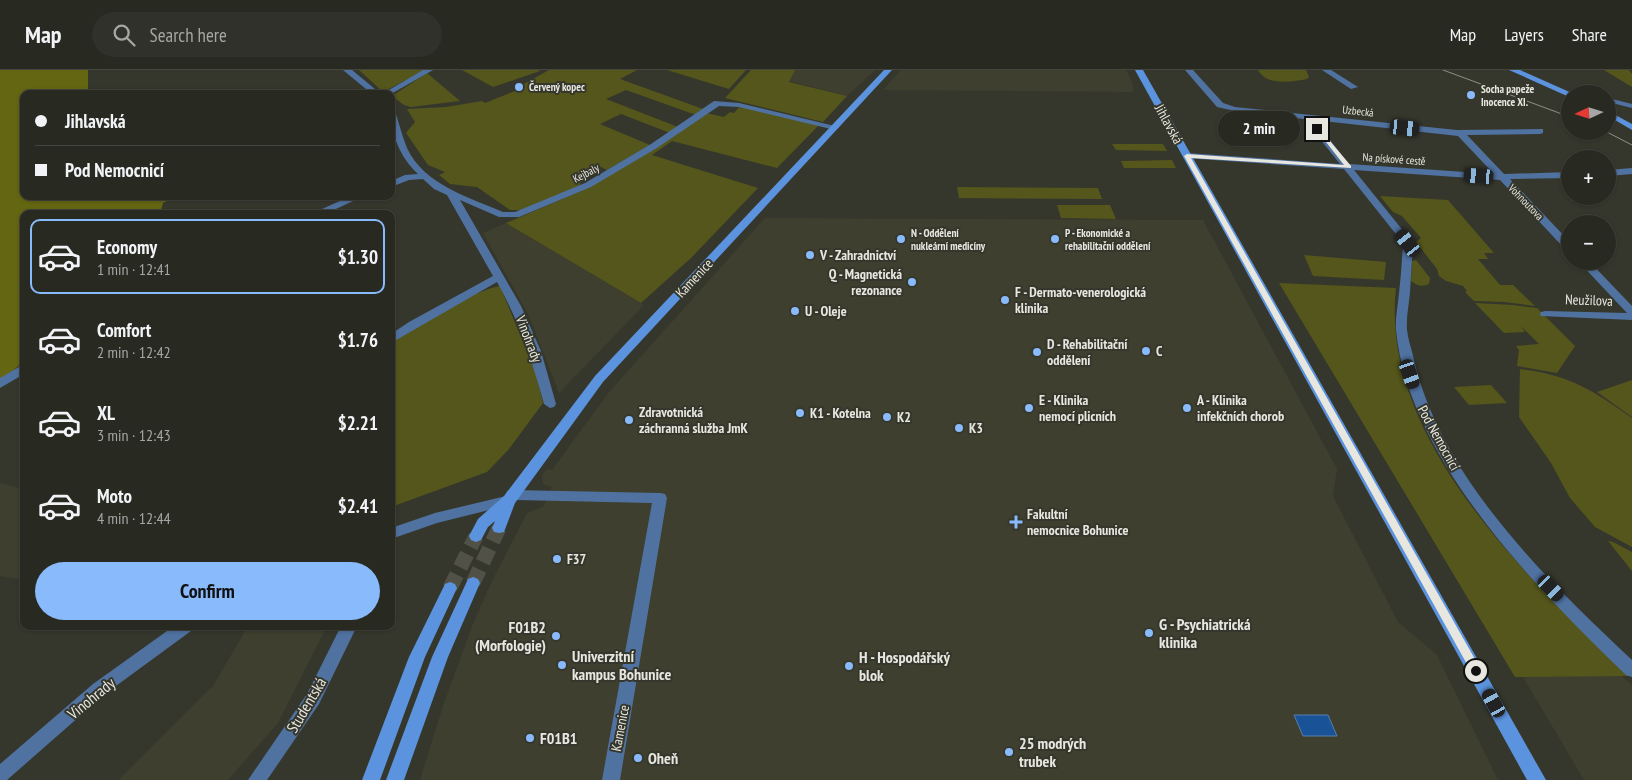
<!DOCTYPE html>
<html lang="en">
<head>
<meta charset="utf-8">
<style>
	:root { --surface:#282921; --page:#30312a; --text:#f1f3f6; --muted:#a5a6a5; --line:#44453f; --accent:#89bafc }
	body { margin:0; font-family:"PT Sans Narrow",sans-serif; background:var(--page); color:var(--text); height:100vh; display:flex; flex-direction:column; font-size:19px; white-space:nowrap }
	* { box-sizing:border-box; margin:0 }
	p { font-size:16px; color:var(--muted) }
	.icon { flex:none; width:28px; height:28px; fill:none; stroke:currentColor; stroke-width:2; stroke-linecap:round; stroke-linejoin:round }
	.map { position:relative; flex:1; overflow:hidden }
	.panel { position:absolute; left:20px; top:140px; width:375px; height:420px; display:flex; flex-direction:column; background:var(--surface); border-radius:10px; box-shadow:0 1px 4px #0004,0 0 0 1px var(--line) }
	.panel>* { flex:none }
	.top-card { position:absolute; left:20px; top:20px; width:375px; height:110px; border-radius:10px; box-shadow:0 1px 4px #0004,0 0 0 1px var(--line); display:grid; align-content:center; height:110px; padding:0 15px; background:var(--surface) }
	.needle { width:32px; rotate:266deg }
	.buttons { position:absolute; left:1561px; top:15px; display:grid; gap:10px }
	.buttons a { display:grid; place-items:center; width:55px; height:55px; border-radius:50%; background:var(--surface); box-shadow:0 1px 4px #0004,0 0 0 1px var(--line); font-size:25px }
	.end { position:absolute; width:22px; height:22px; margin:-11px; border:6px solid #e7e7e0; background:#111; box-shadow:0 0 0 2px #111 }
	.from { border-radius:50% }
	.bubble { position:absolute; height:35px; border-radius:18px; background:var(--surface); box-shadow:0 1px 4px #0004,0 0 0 1px var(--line); font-size:16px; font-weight:600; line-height:35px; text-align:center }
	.car { position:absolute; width:15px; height:30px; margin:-15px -8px; border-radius:6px; box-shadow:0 0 4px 1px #0007; background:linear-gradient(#222 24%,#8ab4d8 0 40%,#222 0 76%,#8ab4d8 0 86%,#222 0) }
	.top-card b { display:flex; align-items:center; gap:18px; height:48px; font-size:19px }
	.top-card b+b { border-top:1px solid var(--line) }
	.top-card i { width:12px; height:12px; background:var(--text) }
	ul { padding:9px 0 0; list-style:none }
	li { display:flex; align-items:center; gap:15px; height:75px; margin:0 10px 8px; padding:0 5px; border:2px solid transparent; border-radius:10px }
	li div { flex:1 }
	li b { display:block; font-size:19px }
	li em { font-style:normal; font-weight:600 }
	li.on { border-color:var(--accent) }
	li>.icon { width:45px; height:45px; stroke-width:1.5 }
	.button { display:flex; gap:10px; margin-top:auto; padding:10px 15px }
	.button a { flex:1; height:58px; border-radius:30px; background:var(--accent); color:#111; font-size:20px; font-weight:600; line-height:58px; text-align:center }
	header { display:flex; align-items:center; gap:30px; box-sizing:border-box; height:70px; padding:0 25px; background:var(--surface); border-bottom:1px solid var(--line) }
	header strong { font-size:24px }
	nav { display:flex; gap:28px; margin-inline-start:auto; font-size:18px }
	.search { width:350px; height:45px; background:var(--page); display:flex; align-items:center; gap:12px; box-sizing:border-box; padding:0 18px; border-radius:28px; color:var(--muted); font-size:19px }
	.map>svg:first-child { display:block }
</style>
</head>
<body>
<header>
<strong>Map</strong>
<div class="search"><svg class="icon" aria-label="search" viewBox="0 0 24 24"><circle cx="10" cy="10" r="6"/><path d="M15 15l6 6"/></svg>Search here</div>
<nav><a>Map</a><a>Layers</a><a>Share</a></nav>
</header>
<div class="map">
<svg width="1632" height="710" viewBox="0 0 1632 710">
	<rect width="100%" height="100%" fill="#36372c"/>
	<g fill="#3e3f2e">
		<polygon points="795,0 875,0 847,26 789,11"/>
		<polygon points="901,0 1126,0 1133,14 1133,22 883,20"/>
		<polygon points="765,148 1203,150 1337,399 1333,426 1398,552 1437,585 1498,710 420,710 442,639 474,551 493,509 527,443 543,437 552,417 543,414 542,405 547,399 552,400 609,322"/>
		<polygon points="506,153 644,235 559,323 529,246 483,163"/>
		<polygon points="0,413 24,419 24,510 0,506"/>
		<polygon points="248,556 327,556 278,653 228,710 119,710 213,616"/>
		<polygon points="1517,597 1614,599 1632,615 1632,710 1584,710"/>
	</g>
	<g fill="#54561b">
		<polygon points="359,0 425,0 383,22"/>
		<polygon points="462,0 539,0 540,1 493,17"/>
		<polygon points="549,0 637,0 620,9 703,39 696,45 626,20 606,29 678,57 670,63 621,44 600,54 650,75 607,100 599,96 586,103 587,104 578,112 581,114 569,122 521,140 510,140 477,117 450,114 439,105 445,102 428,95 406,63 415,52 407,39 446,37 482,31 485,33 520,19 522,15"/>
		<polygon points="667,0 746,0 729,19"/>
		<polygon points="751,0 795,0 789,12 847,26 823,52 725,28"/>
		<path d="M1258 0H1306L1309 7 1307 9C1292 12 1266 16 1258 0Z"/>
		<polygon points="1604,0 1629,0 1632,4 1632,17"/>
		<polygon points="427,3 460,31 411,37 404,35 392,26"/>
		<polygon points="740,36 820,54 777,98 672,71 652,85 758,118 691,188 641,233 506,153 581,121 706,43 724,47 730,42 734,43"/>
		<polygon points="1112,74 1163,74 1167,81 1116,80"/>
		<polygon points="1172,90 1176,98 1124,98 1121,91"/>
		<polygon points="957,117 1098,118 1102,129 959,128"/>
		<polygon points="1380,126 1448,130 1494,183 1484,183 1488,189 1478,189 1500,215 1513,215 1535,236 1504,232 1474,231 1465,222 1467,221 1463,216 1446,211 1439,206 1437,199 1416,172 1421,168 1402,146 1393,142"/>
		<polygon points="1057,135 1110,135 1116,149 1061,148"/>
		<polygon points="1304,185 1386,192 1384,210 1313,206"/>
		<path d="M1416 190 1430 208 1429 214C1422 217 1417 216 1411 211L1412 191Z"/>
		<path d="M1279 213 1396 218C1379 369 1530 511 1630 606L1515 607Z"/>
		<path d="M500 216 535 301 543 333 509 379 487 402 391 437V272C419 256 470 221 500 216Z"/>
		<polygon points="1475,233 1513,235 1537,238 1575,276 1557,303 1517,296 1519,280 1516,276 1539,274 1521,256 1525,262 1504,263"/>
		<path d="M1520 299C1570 305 1592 320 1632 348V477L1595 457 1570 428 1551 393 1519 347Z"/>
		<polygon points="1632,310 1632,347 1597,322"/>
		<polygon points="1491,315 1507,333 1469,335 1454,317"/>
		<polygon points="1608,471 1613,472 1632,482 1632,501"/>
	</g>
	<polygon fill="#646612" points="0,0 88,0 88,24 24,24 24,126 177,126 163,133 160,144 24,144 24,291 0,312"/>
	<polygon fill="#1a5297" stroke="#587fad" points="1294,645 1328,645 1337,666 1303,666"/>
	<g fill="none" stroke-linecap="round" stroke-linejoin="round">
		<g stroke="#515147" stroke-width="15" stroke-dasharray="15 8" stroke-linecap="butt">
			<polyline points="473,513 499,458"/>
			<polyline points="450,518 476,466"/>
		</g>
		<g fill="#5072a1" fill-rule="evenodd">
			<polygon points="343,0 352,0 381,24 372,24"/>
			<polygon points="423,0 433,0 391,24 382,24"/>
			<path d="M1185 0H1193L1223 33 1235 37 1457 60 1543 59V63L1540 64 1467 65 1504 104 1570 102V108L1510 109 1570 172V181L1566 180 1500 110 1354 100 1413 173C1412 189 1411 206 1410 222 1409 235 1406 247 1407 260 1408 270 1412 280 1414 290 1442 409 1546 509 1632 590V607L1626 605C1538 520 1408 389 1396 260 1395 248 1398 235 1399 223 1401 206 1402 190 1403 173L1344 99 1184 88 1183 86 1187 83 1340 94 1304 49 1235 41 1217 37ZM1314 50 1458 66 1494 104 1349 94Z"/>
			<polygon points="1322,0 1331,0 1358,17 1351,19"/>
			<polygon points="1608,28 1632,34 1632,38 1608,32"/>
			<path d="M714 31 739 33 839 57 835 60 739 37 719 36 657 78 591 117 519 147H499L460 130 521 236 541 281 556 334 554 337 550 338 544 334C532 291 519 251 497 212L391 273V264L409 252 493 206 447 125 434 119 423 109 409 110 391 117V111L405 105 418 104C399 86 391 64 391 39L395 41C399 53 402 66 407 78 424 115 469 127 503 142H515L585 113 651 74Z"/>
			<polygon points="1632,98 1632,104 1608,106 1608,100"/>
			<polygon points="351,126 364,126 325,144 311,144"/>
			<polygon points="1578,191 1589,191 1632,236 1632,250 1541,246 1540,244 1541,242 1545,241 1627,243"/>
			<polygon points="24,294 24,304 0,318 0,308"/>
			<polygon points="512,420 660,423 665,424 667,428 620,710 602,710 652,433 516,430 514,434 509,435 437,453 391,469 391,458 435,443 506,426 507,421"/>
			<polygon points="174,556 194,556 191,561 105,624 7,710 0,710 0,694 93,614"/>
			<polygon points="341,556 357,556 319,634 267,710 248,710 307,624"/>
		</g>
		<g fill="#5b93de" fill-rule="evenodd">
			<polygon points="884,0 892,0 603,312 515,433 504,462 499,463 494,462 492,458 495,451 488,457 481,470 476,472 471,470 469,466 478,449 504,426 595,306"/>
			<polygon points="1135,0 1143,0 1546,710 1527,710"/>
			<polygon points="1509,0 1520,0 1574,24 1567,26"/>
			<polygon points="1608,41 1632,54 1632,60 1608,46"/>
			<polygon points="473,507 478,509 480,513 448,587 404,710 386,710 432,587 468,509"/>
			<polygon points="450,512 455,514 457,518 425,587 380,710 362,710 409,587 445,514"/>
		</g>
		<g stroke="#8e8f86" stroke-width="1">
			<polyline points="1443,0 1570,47"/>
			<polyline points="1605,61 1632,75"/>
		</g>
	</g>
	<polygon fill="#e7e7e0" points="1315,58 1319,58 1351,96 1351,98 1191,88 1480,598 1481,601 1480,605 1476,606 1473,605 1184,86 1187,84 1344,95"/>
	<g fill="#89bafc" stroke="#36372c" stroke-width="2">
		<circle cx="519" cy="17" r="5"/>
		<circle cx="1471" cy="25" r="5"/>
		<circle cx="901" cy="169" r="5"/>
		<circle cx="1055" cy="169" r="5"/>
		<circle cx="810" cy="185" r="5"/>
		<circle cx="912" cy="212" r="5"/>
		<circle cx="1005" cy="230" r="5"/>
		<circle cx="795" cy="241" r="5"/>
		<circle cx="1146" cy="281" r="5"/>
		<circle cx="1037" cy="282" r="5"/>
		<circle cx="1029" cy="338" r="5"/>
		<circle cx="1187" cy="338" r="5"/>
		<circle cx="800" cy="343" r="5"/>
		<circle cx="887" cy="347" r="5"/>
		<circle cx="629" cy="350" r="5"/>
		<circle cx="959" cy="358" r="5"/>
		<path d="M1013.5 444.5h5v5h5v5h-5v5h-5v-5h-5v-5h5z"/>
		<circle cx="557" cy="489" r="5"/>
		<circle cx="1149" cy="563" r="5"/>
		<circle cx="556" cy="566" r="5"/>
		<circle cx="562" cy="595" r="5"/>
		<circle cx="849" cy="596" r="5"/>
		<circle cx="530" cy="668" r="5"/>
		<circle cx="1009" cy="682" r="5"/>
		<circle cx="638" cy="688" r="5"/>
	</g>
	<g text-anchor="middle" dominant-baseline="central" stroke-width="4" stroke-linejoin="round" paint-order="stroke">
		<g font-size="11" font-weight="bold" fill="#e7e7e0" stroke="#36372c" text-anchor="start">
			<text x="529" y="17">Červený kopec</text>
			<text x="1481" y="19">Socha papeže<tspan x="1481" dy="13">Inocence XI.</tspan></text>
			<text x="911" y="163">N - Oddělení<tspan x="911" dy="13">nukleární medicíny</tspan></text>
			<text x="1065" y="163">P - Ekonomické a<tspan x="1065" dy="13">rehabilitační oddělení</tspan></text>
		</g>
		<g font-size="11" fill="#e7e7e0" stroke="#36372c">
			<text transform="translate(1358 41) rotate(6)">Uzbecká</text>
			<text transform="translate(1394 89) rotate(4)">Na pískové cestě</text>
			<text transform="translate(586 103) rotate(-28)">Kejbaly</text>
			<text transform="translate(1526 132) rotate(46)">Vohnoutova</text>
		</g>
		<g font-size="14" fill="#e7e7e0" stroke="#36372c">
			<text transform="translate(1169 54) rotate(61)">Jihlavská</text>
			<text transform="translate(694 208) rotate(-47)">Kamenice</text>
			<text transform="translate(1589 230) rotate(2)">Neužilova</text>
			<text transform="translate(529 269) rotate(69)">Vinohrady</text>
			<text transform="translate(1439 368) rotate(61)">Pod Nemocnicí</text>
			<text transform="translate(620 658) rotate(-79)">Kamenice</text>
		</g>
		<g font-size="14" font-weight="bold" fill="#e7e7e0" stroke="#36372c" text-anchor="start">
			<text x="820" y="185">V - Zahradnictví</text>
			<text x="902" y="204" text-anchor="end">Q - Magnetická<tspan x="902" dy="16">rezonance</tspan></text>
			<text x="1015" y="222">F - Dermato-venerologická<tspan x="1015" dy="16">klinika</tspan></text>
			<text x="805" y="241">U - Oleje</text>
			<text x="1047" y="274">D - Rehabilitační<tspan x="1047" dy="16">oddělení</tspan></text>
			<text x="1156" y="281">C</text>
			<text x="1039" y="330">E - Klinika<tspan x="1039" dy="16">nemocí plicních</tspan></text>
			<text x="1197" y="330">A - Klinika<tspan x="1197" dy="16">infekčních chorob</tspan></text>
			<text x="639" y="342">Zdravotnická<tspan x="639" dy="16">záchranná služba JmK</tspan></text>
			<text x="810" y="343">K1 - Kotelna</text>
			<text x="897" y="347">K2</text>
			<text x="969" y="358">K3</text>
			<text x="1027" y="444">Fakultní<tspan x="1027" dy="16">nemocnice Bohunice</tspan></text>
			<text x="567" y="489">F37</text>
		</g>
		<g font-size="16" font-weight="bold" fill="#e7e7e0" stroke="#36372c" text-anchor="start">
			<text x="1159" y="554">G - Psychiatrická<tspan x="1159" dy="18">klinika</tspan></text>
			<text x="546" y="557" text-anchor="end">F01B2<tspan x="546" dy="18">(Morfologie)</tspan></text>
			<text x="572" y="586">Univerzitní<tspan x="572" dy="18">kampus Bohunice</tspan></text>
			<text x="859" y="587">H - Hospodářský<tspan x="859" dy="18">blok</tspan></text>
			<text x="540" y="668">F01B1</text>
			<text x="1019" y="673">25 modrých<tspan x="1019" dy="18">trubek</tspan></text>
			<text x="648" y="688">Oheň</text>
		</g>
		<g font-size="16" fill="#e7e7e0" stroke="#36372c">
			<text transform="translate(91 628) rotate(-39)">Vinohrady</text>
			<text transform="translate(306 635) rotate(-59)">Studentská</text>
		</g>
	</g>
</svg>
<div class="buttons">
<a><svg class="needle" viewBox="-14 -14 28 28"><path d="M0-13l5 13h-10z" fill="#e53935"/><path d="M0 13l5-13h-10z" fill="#a5a6a5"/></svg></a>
<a>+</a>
<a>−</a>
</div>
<i class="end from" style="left:1476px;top:601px"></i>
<i class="end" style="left:1317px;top:59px"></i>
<div class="bubble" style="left:1218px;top:41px;width:82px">2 min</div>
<i class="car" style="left:1405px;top:58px;rotate:96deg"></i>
<i class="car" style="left:1479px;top:106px;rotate:274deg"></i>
<i class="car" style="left:1408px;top:173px;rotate:322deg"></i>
<i class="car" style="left:1410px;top:304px;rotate:161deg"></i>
<i class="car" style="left:1551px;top:518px;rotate:136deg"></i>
<i class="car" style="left:1494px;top:633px;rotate:331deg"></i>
<div class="top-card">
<b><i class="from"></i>Jihlavská</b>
<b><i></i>Pod Nemocnicí</b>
</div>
<section class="panel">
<ul>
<li class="on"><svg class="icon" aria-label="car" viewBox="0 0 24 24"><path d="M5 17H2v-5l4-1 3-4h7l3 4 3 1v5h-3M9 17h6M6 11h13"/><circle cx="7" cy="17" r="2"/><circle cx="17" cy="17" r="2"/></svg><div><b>Economy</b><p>1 min · 12:41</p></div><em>$1.30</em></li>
<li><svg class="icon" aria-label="car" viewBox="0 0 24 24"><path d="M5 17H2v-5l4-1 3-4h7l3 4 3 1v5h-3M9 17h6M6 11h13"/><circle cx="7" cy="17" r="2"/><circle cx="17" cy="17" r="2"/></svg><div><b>Comfort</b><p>2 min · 12:42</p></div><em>$1.76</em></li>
<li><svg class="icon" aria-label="car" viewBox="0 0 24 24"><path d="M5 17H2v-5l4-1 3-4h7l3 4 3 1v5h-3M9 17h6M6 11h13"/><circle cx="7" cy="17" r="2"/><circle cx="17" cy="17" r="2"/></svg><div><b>XL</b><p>3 min · 12:43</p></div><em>$2.21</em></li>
<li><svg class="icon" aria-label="car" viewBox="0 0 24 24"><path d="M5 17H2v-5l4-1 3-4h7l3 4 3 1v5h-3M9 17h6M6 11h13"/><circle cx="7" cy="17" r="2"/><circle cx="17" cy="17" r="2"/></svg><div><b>Moto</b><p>4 min · 12:44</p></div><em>$2.41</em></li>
</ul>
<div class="button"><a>Confirm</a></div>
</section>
</div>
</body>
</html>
